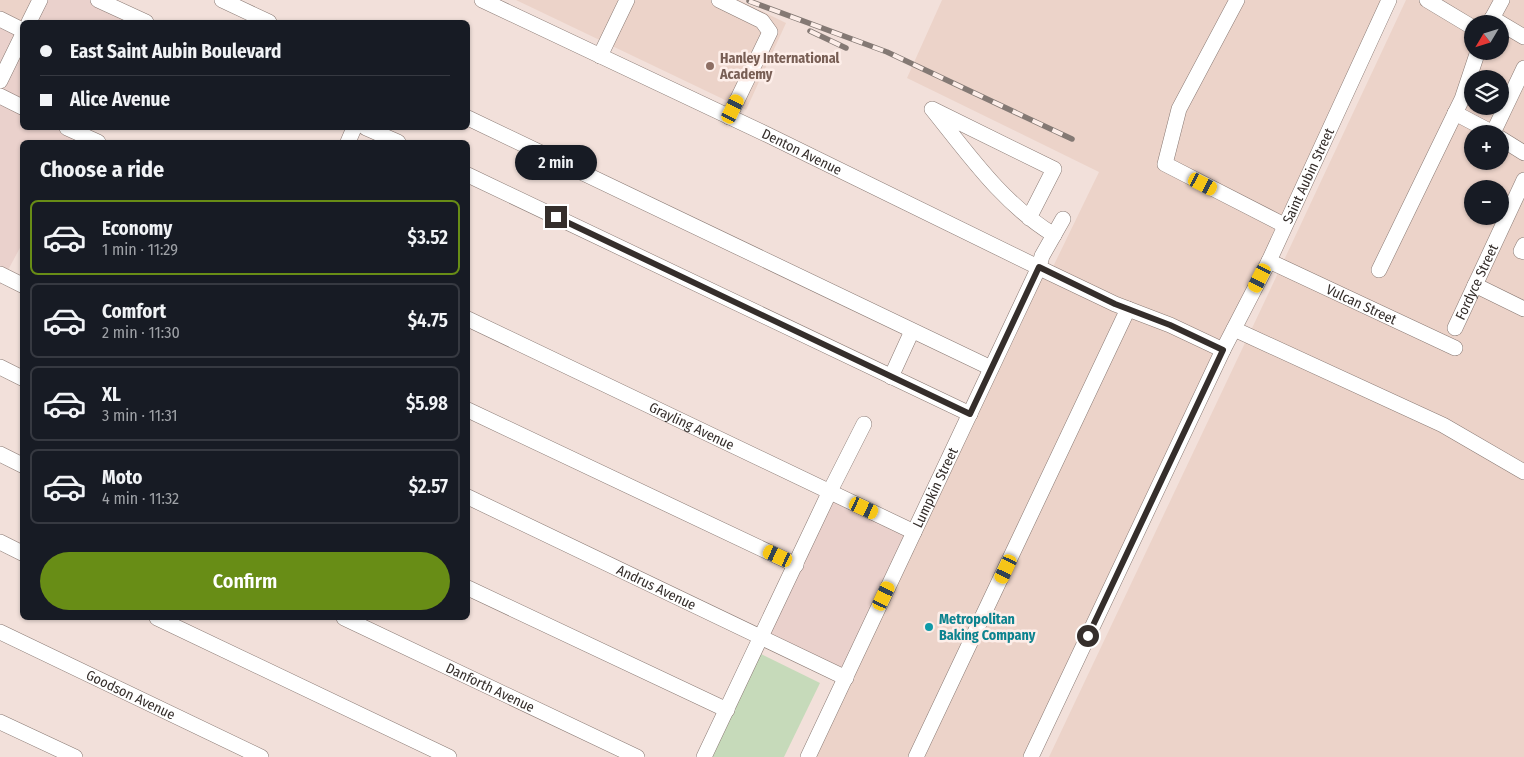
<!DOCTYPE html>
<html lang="en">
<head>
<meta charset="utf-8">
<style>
	:root { --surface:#171b24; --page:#20242c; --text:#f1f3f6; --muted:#9ea1a6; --line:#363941; --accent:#688d16 }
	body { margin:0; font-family:"Fira Sans Condensed",sans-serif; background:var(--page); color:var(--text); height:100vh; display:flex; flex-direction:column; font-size:19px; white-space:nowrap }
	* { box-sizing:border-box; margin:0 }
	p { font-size:16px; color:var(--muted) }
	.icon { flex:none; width:28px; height:28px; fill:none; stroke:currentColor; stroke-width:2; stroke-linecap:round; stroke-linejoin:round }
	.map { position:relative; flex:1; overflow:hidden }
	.panel { position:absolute; left:20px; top:140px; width:450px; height:480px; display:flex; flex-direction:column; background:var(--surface); border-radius:8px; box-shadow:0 1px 4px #0004 }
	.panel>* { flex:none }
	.banner { position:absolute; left:20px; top:20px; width:450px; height:110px; border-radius:8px; box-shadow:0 1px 4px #0004; display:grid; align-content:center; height:110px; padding:0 20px; background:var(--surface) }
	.needle { width:32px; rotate:232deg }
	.fabs { position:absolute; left:1464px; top:15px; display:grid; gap:10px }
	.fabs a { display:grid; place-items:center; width:45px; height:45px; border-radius:50%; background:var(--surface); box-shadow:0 1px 4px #0004; font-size:25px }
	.end { position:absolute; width:22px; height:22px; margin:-11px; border:6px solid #352e2b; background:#fff; box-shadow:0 0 0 2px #fff }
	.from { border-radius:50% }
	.bubble { position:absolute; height:35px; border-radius:18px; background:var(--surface); box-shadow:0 1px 4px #0004; font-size:16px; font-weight:600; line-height:35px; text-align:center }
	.car { position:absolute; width:15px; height:30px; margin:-15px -8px; border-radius:6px; box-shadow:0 0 4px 1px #0007; background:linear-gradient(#f5c518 24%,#345 0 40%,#f5c518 0 76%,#345 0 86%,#f5c518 0) }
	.banner b { display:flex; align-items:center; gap:18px; height:48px; font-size:19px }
	.banner b+b { border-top:1px solid var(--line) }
	.banner i { width:12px; height:12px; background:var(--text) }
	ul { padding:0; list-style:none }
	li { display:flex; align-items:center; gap:15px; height:75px; margin:0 10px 8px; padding:0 10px; border:2px solid var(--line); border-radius:8px }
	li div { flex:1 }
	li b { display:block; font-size:19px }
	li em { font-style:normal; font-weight:600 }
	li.active { border-color:var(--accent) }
	li>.icon { width:45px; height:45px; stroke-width:1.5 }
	h2 { padding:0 20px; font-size:22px; line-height:60px }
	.cta { display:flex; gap:10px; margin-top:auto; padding:10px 20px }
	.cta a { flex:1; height:58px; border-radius:30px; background:var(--accent); color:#fff; font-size:20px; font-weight:600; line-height:58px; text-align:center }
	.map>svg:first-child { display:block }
</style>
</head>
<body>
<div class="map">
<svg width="1524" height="757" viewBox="0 0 1524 757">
	<rect width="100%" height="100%" fill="#f2e0da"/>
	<g fill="#ead1cc">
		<polygon points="40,0 98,0 131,22 29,22"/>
		<polygon points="0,19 22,30 22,128 77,128 71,142 22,142 22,244 0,285"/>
		<polygon points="830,491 914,532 846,678 762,638"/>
	</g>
	<g fill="#ecd3c9" fill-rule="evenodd">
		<polygon points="0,0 40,0 29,22 0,19"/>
		<polygon points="516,0 739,0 786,23 746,110"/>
		<polygon points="942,0 1385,0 1031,757 808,757 1039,267 1050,273 1099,172 907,78"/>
		<path d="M1406 0H1524V757H1049L1262 307ZM1472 24H1500V51H1472ZM1472 79H1500V106H1472ZM1472 134H1500V161H1472ZM1472 189H1500V216H1472Z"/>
	</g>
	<polygon fill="#c6daba" points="761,654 820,683 784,757 712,757"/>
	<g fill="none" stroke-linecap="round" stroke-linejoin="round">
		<g stroke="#897973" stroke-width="16">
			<g id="minor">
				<polyline points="98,0 146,22"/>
				<polyline points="222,0 269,22"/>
				<path id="s1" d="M482 0 768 135 1050 273 1115 304 1170 325 1223 350"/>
				<polyline points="719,0 762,21 770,32 729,117"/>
				<polyline points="1237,0 1179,109 1165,164 1284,225"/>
				<polyline points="1427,0 1472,27"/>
				<polyline points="1492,18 1524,37"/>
				<polyline points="0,19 22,30"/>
				<polyline points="29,22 40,0"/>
				<polyline points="1489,24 1502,0"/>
				<polyline points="600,56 627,0"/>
				<polyline points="0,81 22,36"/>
				<polyline points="0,96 22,107"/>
				<polyline points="1455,113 1493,133 1524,68"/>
				<polyline points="468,118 991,368"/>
				<polyline points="67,128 98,142"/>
				<polyline points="366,128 398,142"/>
				<polyline points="1500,138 1524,153"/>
				<polyline points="348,142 354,128"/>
				<polyline points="468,175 970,414"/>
				<path d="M1029 218 1054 169 932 109C969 155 1003 204 1054 235"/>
				<polyline points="1524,245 1521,251 1524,252"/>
				<path id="s2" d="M1269 261 1455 348"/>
				<polyline points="1379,270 1462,99 1478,51"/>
				<polyline points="0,274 22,285"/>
				<polyline points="1475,285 1524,309"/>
				<path id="s3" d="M468 319 914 532"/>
				<path id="s4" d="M1455 328 1524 180"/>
				<polyline points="1234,329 1443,425 1524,472"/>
				<polyline points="0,367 22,378"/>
				<polyline points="891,377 912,331"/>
				<polyline points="468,410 796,565"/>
				<polyline points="0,454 22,465"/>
				<path id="s5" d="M468 497 846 678"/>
				<polyline points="0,542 22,553"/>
				<polyline points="468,588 727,710"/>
				<polyline points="157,618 449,757"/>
				<path id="s6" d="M344 618 637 757"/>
				<path id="s7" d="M0 632 261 757"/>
				<polyline points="0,722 75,757"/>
				<polyline points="704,757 830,491 864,424"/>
				<path id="s8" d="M808 757 1039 267 1042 256 1063 219"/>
				<polyline points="916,757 1128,309"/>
				<path id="s9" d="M1031 757 1223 350 1269 261 1389 0"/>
			</g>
		</g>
		<use href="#minor" stroke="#fff" stroke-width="15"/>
		<g stroke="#847974" stroke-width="5.5">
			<g id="rail">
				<polyline points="749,1 887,52 1072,139"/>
				<polyline points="810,31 846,48"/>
			</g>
		</g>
		<use href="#rail" stroke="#fdeee9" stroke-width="4" stroke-dasharray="11" stroke-linecap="butt"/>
	</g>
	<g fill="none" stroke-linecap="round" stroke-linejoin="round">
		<polyline stroke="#352e2b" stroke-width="6" points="556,217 970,414 1039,267 1115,304 1170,325 1223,350 1088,636"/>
	</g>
	<circle fill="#8d6e63" stroke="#fdeee9" stroke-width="2" cx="710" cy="66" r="5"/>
	<circle fill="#0f9aa8" stroke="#fdeee9" stroke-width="2" cx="929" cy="627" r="5"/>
	<g text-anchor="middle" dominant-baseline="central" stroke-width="5" stroke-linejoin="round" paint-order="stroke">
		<g font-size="14" font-weight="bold" fill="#785e54" stroke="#fdeee9" text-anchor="start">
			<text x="720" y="58">Hanley International<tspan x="720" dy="16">Academy</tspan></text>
		</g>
		<g font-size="14" fill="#352e2b" stroke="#fdeee9">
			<text stroke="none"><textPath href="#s1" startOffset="354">Denton Avenue</textPath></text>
			<text stroke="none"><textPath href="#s9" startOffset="644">Saint Aubin Street</textPath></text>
			<text stroke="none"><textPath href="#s4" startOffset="51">Fordyce Street</textPath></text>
			<text stroke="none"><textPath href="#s2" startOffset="102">Vulcan Street</textPath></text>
			<text stroke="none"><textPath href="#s3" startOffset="248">Grayling Avenue</textPath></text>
			<text stroke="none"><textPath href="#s8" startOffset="298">Lumpkin Street</textPath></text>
			<text stroke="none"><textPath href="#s5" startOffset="209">Andrus Avenue</textPath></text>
			<text stroke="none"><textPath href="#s6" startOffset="162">Danforth Avenue</textPath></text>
			<text stroke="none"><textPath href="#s7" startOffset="145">Goodson Avenue</textPath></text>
		</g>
		<g font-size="14" font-weight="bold" fill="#0d838f" stroke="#fdeee9" text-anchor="start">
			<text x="939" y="619">Metropolitan<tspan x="939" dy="16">Baking Company</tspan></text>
		</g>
	</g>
</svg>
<div class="fabs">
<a><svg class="needle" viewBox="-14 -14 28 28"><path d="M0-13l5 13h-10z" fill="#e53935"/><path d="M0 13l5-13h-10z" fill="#9ea1a6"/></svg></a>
<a><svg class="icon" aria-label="layers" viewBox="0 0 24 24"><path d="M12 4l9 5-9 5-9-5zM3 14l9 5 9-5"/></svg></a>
<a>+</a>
<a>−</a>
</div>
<i class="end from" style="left:1088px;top:636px"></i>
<i class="end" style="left:556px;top:217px"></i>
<div class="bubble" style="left:515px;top:145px;width:82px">2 min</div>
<i class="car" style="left:733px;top:109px;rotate:26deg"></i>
<i class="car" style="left:1203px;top:184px;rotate:117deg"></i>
<i class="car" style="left:1260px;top:278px;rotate:207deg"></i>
<i class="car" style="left:864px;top:508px;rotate:115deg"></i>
<i class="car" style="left:778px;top:556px;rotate:295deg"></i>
<i class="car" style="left:1006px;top:569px;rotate:205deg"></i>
<i class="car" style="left:884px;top:596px;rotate:25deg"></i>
<div class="banner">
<b><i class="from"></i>East Saint Aubin Boulevard</b>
<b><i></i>Alice Avenue</b>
</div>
<section class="panel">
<h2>Choose a ride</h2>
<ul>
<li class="active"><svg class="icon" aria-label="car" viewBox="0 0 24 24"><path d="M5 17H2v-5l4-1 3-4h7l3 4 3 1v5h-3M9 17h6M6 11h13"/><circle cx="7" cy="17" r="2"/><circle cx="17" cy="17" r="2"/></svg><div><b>Economy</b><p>1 min · 11:29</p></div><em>$3.52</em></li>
<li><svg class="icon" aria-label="car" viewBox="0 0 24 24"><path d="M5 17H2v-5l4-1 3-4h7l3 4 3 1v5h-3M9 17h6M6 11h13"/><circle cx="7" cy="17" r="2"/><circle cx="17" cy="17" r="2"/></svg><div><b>Comfort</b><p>2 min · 11:30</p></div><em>$4.75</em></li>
<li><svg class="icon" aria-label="car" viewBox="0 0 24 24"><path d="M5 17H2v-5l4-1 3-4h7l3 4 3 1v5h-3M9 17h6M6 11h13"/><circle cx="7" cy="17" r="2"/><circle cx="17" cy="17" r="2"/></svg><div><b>XL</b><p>3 min · 11:31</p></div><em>$5.98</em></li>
<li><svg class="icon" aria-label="car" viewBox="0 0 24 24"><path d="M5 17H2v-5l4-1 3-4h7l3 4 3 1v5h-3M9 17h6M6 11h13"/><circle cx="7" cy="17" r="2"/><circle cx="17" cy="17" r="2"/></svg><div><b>Moto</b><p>4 min · 11:32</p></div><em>$2.57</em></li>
</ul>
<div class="cta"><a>Confirm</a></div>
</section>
</div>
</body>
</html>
